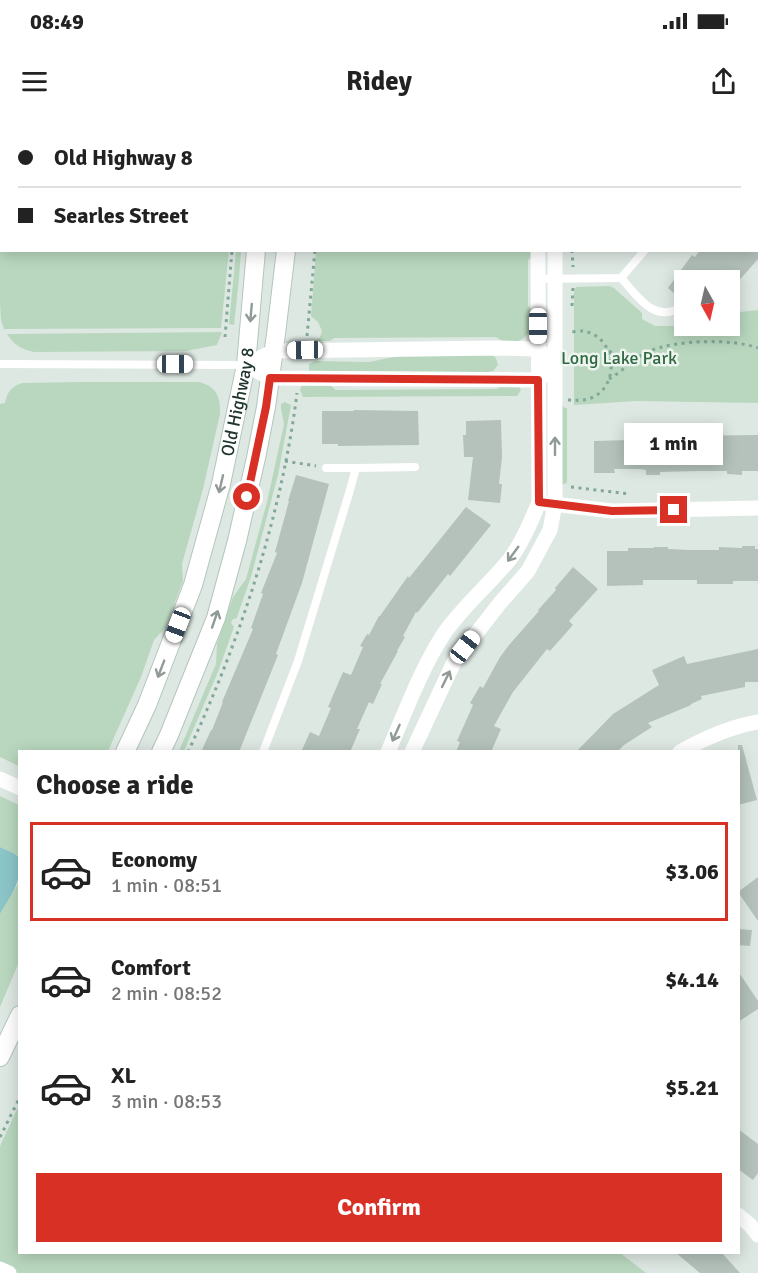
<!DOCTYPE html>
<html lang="en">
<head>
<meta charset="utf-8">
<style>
	:root { --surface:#fff; --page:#f6f6f6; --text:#222; --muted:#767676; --line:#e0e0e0; --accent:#d93025 }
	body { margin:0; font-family:Signika,sans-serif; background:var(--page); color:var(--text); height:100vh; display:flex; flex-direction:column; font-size:22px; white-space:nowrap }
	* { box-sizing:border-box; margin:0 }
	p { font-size:20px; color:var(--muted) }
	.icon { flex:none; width:33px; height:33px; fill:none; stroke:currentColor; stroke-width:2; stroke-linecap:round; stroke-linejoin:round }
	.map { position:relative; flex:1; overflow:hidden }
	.sheet { position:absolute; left:18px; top:630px; width:722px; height:504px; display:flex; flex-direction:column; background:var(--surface); border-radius:0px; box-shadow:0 3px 15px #0003 }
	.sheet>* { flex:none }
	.hud { position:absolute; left:0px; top:0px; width:759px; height:132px; box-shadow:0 3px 15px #0003; display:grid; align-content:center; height:132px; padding:0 18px; background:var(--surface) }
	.needle { width:39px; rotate:172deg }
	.fabs { position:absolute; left:674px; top:150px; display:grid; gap:12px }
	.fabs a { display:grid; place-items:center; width:66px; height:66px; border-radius:0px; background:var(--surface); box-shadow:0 3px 15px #0003; font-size:30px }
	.end { position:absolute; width:27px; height:27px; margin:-14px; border:8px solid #d93025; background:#fff; box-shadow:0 0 0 3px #fff }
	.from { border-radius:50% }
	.bubble { position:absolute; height:42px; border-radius:0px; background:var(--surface); box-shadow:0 3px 15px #0003; font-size:20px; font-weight:700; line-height:42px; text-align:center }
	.car { position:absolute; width:18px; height:36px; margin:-18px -9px; border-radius:8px; box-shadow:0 0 4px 2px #0007; background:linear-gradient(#fff 24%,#345 0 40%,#fff 0 76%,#345 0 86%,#fff 0) }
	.hud b { display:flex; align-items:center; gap:21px; height:57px; font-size:22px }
	.hud b+b { border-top:2px solid var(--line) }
	.hud i { width:15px; height:15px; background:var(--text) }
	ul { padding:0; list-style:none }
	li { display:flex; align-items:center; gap:18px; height:99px; margin:0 12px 9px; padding:0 6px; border:3px solid transparent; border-radius:0px }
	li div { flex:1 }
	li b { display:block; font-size:22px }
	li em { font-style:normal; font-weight:700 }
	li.selected { border-color:var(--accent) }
	li>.icon { width:54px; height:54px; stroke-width:1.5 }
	h2 { padding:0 18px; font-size:27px; line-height:72px }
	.primary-button { display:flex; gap:12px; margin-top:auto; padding:12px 18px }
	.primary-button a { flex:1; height:69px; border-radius:0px; background:var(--accent); color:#fff; font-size:24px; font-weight:700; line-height:69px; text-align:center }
	.status { display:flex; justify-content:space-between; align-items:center; height:42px; padding:0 30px; background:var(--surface); direction:ltr }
	.status svg { height:16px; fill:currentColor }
	header { display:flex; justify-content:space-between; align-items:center; height:78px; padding:0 18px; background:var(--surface); font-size:27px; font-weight:700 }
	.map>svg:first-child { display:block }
</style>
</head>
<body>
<div class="status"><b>08:49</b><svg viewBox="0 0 49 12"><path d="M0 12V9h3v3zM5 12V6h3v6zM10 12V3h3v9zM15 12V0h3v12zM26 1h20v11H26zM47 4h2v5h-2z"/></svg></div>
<header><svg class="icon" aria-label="menu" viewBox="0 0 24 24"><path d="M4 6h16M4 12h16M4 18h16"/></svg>Ridey<svg class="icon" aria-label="share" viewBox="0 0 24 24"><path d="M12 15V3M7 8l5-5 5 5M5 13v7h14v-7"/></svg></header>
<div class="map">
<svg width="758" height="1153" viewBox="0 0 758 1153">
	<rect width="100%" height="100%" fill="#dee8e2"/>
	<g fill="#b9d7be">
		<polygon points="1,3 2,130 229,131 221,208 4,209 1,200 0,184 0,4"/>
		<polygon points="236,131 241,131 239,159 234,205 229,204"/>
		<path d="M316 131H533V136L528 140V186C532 190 532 193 532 200 533 219 511 229 496 217L334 218 330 221H315L320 217 322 211 318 202 311 196Z"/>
		<polygon points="609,166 614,168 642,193 642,199 655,206 729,206 740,192 758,190 758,283 636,281 574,285 574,172 576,167"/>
		<path d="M222 212 217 225 186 231 34 232C21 229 14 225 7 214Z"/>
		<polygon points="491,234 496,238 498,245 493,251 488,252 309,251 309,244 315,241 369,242 404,235"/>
		<path d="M81 262H199C216 266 221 277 220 294L203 369 182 444 183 461 166 507 154 520 141 557 108 631 20 632 19 646 0 637V284L5 283C7 272 11 267 22 263Z"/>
		<polygon points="302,265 330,265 336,270 497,269 502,265 518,265 521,270 517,276 303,277 300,270"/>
		<polygon points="285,282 291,285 278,355 251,457 238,494 237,498 233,499 231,503 234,507 218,552 184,631 179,631 216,544 217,524 233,477 246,459 267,382 284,304 281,289 281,284"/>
		<polygon points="562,285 565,288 567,288 567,363 561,365"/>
		<polygon points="0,676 19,685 19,741 15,734 0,727"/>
		<polygon points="19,757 19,842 0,887 0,794 18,764"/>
		<polygon points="19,985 20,1132 619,1132 646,1153 0,1153 0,1026"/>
	</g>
	<path fill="#8bc5c8" d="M0 727 15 734 18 737C24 760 11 775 0 794Z"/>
	<g fill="#b4c2bb">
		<polygon points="700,130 758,130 758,139 729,172 729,160 684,160 684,182 668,168 692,135 695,137"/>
		<polygon points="354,290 418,291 419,325 338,326 338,324 322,324 322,291 354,291"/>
		<polygon points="501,300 502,337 499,364 502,364 500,383 468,380 473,337 464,337 463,315 466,315 466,301"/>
		<polygon points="758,315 758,351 742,351 742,355 727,354 727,351 699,351 660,352 660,355 646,355 646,350 640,349 614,349 615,353 594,353 594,321 629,320 629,323 684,323 684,316"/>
		<polygon points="296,355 329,364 302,463 276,534 278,535 239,632 201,632 211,610 212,610 223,582 222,582 253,509 251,508 263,474 261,473 277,433 275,432 289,381 288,381"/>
		<polygon points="466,387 491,405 450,456 448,454 417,493 416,492 403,516 405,517 397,531 398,531 380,564 382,564 373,584 369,582 357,609 360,609 350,632 301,632 310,612 319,616 331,588 328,587 343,552 351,555 363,527 360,526 367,514 369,515 379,496 380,496 408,456 409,458"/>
		<polygon points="742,426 755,426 755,429 758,429 758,461 733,461 733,464 697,464 697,460 643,460 643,465 607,466 607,431 628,431 628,428 654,428 654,427 668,427 668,429 689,430 719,430 719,427 742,428"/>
		<polygon points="573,447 598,469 569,501 573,505 550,531 547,529 513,572 494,606 501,609 491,632 456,632 460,622 457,621 473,585 470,583 480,566 483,568 500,537 509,525 539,491 538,490 556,470 555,468"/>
		<polygon points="758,529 758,562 745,562 745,567 701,576 702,579 691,584 691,585 648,603 652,607 624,625 617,632 576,632 613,594 659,565 652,550 684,536 687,544"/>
		<polygon points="738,625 742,625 757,680 738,685"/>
		<polygon points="758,757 758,801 738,772"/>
		<polygon points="738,809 752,810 750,826 738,825"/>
		<polygon points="738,851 758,881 758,889 738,902"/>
		<polygon points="738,1009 758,1024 758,1053 753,1060 738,1049"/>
		<polygon points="675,1132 721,1132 740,1153 700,1153"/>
	</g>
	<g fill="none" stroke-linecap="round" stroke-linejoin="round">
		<g stroke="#b3c6bd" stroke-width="20">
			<g id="secondary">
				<polyline points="256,0 256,2"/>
				<polyline points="288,0 288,2"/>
				<path id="s1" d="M125 632 147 585 193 465 221 364 246 245 256 130"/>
				<polyline points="161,632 169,615 216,498 237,421 256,338 266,287 276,214 286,130"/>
				<polyline points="0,937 20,895"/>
			</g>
		</g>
		<g stroke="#82a898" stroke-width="3" stroke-dasharray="3 4.5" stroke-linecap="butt">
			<polyline points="235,0 235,2"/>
			<polyline points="317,0 317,2"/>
			<polyline points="577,0 580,2"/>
			<polyline points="572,130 573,147"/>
			<polyline points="572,186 573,168"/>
			<polyline points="307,216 315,130"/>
			<polyline points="225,217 232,130"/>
			<polyline points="609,231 632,242"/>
			<path d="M609 259C623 251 633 239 647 232 674 220 731 218 758 228"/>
			<path d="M568 280C575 280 582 281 588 279 621 270 618 216 583 211 579 211 573 212 569 212"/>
			<polyline points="285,341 316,346"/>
			<polyline points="571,367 630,374"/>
			<path d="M188 632C240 521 282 394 297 273"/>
			<polyline points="0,1017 20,977"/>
		</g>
		<g stroke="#fff" stroke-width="8">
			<polyline points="413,0 413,2"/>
			<polyline points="627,0 628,2"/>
			<path d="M621 158C637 175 653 203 680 188"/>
			<polyline points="538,159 621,158 645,130"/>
			<polyline points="0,244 244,245"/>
			<polyline points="326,348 356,348"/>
			<polyline points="263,632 298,541 350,370 356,348 415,347"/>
		</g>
		<g stroke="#fff" stroke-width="15">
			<polyline points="527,0 527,2"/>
			<polyline points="548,0 548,2"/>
			<polygon points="495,228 538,229 554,246 538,260 270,258 246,245 274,231"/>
			<polyline points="545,383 612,391 758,388"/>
			<path d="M388 632C405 593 420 551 443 515 462 487 489 465 510 439 523 421 531 402 539 382L538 130"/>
			<polyline points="412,632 454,542 500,483 528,451 550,410 555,384 555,130"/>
			<path d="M680 632C705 618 730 607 758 602"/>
			<polyline points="0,659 20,668"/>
			<polyline points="738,1095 750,1105 758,1115"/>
			<polyline points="0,1149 9,1153"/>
		</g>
		<use href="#secondary" stroke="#fff" stroke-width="18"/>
	</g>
	<defs><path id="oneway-shaft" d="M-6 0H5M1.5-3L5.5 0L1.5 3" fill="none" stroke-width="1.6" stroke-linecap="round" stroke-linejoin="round" transform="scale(1.5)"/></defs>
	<g stroke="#909a96">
		<use href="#oneway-shaft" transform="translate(251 193) rotate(95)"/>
		<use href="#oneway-shaft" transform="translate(555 326) rotate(-90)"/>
		<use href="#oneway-shaft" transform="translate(221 364) rotate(103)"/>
		<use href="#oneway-shaft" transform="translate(513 434) rotate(126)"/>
		<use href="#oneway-shaft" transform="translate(215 499) rotate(-71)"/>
		<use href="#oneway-shaft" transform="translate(161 549) rotate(111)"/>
		<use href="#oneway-shaft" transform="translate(446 559) rotate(-64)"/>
		<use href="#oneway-shaft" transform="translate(396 613) rotate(114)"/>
	</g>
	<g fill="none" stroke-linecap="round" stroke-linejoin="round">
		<polyline stroke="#d93025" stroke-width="8" points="247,377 266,287 270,258 538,260 539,382 612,391 674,390"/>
	</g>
	<g text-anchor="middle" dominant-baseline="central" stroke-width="5" stroke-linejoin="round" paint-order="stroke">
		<g font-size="18" fill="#306840" stroke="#eef5f1">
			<text x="619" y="238">Long Lake Park</text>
		</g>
		<g font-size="18" fill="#21362e" stroke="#eef5f1">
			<text stroke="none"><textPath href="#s1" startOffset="369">Old Highway 8</textPath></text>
		</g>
	</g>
</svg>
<div class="fabs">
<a><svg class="needle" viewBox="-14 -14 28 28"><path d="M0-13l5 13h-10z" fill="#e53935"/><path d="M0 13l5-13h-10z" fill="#767676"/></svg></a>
</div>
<i class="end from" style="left:247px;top:377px"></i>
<i class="end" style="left:674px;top:390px"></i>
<div class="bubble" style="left:624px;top:303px;width:99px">1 min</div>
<i class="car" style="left:538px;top:206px;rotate:180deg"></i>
<i class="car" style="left:305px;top:230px;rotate:269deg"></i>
<i class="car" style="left:175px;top:244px;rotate:90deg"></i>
<i class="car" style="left:178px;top:505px;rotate:201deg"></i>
<i class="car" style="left:465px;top:527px;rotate:38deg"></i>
<div class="hud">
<b><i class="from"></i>Old Highway 8</b>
<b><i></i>Searles Street</b>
</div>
<section class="sheet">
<h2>Choose a ride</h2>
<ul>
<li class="selected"><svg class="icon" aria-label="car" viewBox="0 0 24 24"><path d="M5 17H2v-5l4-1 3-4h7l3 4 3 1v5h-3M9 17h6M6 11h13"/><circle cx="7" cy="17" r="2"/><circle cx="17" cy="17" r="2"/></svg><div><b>Economy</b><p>1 min · 08:51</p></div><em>$3.06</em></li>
<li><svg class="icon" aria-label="car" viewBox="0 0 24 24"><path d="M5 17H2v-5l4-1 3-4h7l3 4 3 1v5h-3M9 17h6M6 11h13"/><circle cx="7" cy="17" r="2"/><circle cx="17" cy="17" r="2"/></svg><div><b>Comfort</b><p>2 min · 08:52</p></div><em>$4.14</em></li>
<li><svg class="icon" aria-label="car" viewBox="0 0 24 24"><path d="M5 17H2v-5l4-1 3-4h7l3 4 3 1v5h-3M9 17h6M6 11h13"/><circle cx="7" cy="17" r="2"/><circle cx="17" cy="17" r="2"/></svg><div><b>XL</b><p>3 min · 08:53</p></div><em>$5.21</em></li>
</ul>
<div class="primary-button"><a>Confirm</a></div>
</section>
</div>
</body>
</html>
